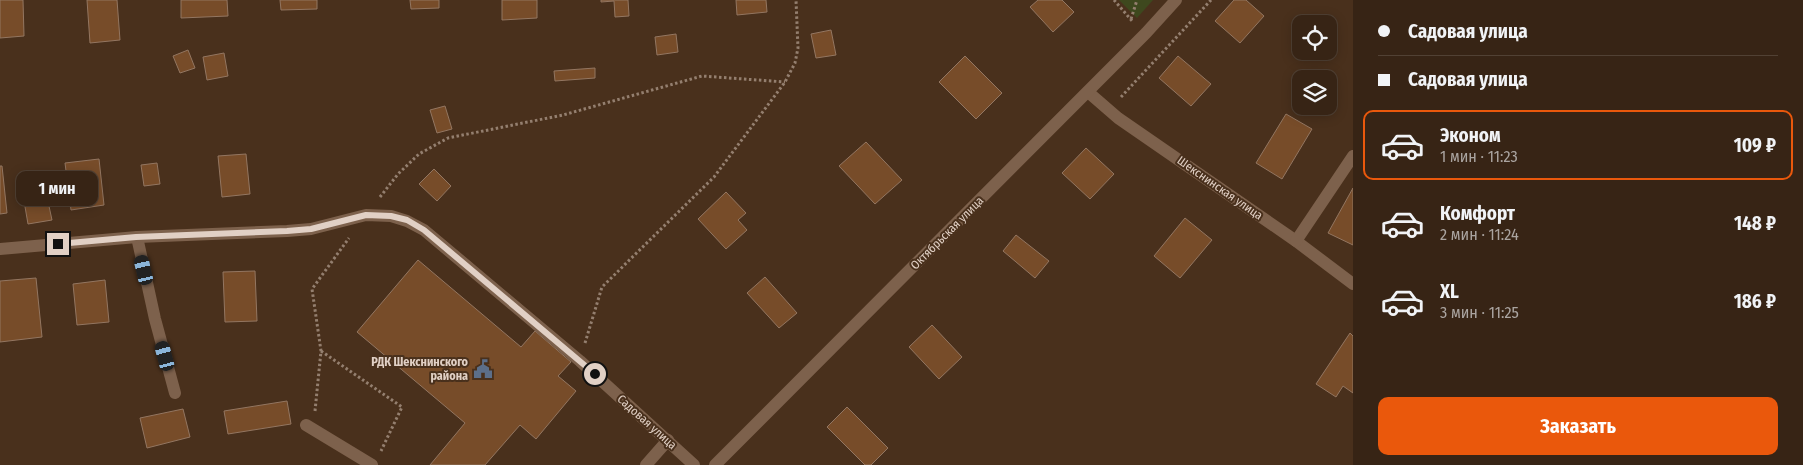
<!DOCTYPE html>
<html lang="ru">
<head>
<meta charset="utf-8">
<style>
	:root { --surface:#372415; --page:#423022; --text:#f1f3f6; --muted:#aaa4a0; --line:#514134; --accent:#ea580c }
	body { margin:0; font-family:"Fira Sans Condensed",sans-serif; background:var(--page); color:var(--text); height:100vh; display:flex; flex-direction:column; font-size:19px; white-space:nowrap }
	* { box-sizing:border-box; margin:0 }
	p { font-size:16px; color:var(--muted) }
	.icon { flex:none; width:28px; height:28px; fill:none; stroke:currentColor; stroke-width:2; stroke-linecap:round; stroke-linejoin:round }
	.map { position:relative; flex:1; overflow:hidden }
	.drawer { display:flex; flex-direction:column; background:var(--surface); width:450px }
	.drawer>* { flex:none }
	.hud { display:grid; align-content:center; height:110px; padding:0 25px; background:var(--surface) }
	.tools { position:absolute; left:1292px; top:15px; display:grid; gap:10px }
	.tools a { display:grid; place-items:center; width:45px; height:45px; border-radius:10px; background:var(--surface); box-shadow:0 2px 12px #0003,0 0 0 1px var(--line); font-size:25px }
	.end { position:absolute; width:22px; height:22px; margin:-11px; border:6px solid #e1d0c5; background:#111; box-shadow:0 0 0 2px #111 }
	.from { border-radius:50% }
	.bubble { position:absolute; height:35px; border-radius:10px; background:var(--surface); box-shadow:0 2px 12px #0003,0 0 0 1px var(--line); font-size:16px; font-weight:700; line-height:35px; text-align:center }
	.car { position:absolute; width:15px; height:30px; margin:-15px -8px; border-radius:6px; box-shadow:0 0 4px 1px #0007; background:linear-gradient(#222 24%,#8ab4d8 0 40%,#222 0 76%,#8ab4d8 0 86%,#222 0) }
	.hud b { display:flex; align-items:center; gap:18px; height:48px; font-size:19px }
	.hud b+b { border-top:1px solid var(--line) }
	.hud i { width:12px; height:12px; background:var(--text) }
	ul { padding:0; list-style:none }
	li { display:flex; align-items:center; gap:15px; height:70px; margin:0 10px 8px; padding:0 15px; border:2px solid transparent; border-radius:10px }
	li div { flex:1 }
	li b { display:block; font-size:19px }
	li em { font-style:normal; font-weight:700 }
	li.on { border-color:var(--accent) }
	li>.icon { width:45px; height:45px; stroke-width:1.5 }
	.action { display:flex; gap:10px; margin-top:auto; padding:10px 25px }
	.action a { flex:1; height:58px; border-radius:10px; background:var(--accent); color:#fff; font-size:20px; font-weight:700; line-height:58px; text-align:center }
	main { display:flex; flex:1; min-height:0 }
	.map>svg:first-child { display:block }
</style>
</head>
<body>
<main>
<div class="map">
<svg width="1353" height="465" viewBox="0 0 1353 465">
	<rect width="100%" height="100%" fill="#49301c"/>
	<polygon fill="#3e481e" points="1119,0 1153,0 1137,18"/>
	<g fill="#774c29" stroke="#937661">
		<polygon points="0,0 23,0 24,36 0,38"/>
		<polygon points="87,0 117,0 120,40 90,43"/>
		<polygon points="181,0 227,0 228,16 181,18"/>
		<polygon points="280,0 317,0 317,9 281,10"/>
		<polygon points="410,0 439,0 439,8 411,9"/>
		<polygon points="502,0 537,0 537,18 502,20"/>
		<polygon points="601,0 628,0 629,16 615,17 614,1 601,2"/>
		<polygon points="736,0 766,0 767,12 737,15"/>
		<polygon points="1038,0 1062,0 1074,12 1053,32 1030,7"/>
		<polygon points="1234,0 1246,0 1264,16 1240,43 1215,21"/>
		<polygon points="831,30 836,55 816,58 811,34"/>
		<polygon points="676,34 678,52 657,55 655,37"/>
		<polygon points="188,50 195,68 180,73 173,56"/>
		<polygon points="224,53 228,76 207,80 203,57"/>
		<polygon points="965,56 1002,93 976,119 939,82"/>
		<polygon points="1178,56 1211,84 1191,106 1159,78"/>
		<polygon points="595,68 595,78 555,81 554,71"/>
		<polygon points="445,106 452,129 437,133 430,110"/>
		<polygon points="1286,114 1312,129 1282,179 1256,163"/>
		<polygon points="866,142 902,180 875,204 839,166"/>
		<polygon points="1086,148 1114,174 1090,199 1062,173"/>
		<polygon points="246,154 250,194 222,197 218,156"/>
		<polygon points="99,159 104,205 71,210 65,163"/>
		<polygon points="157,163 160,184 144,186 141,165"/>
		<polygon points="0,166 2,166 7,213 0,214"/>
		<polygon points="434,169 451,186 437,201 419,184"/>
		<polygon points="1353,188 1353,245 1328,233"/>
		<polygon points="726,192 746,213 738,220 747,230 726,249 698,219"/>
		<polygon points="47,197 52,220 28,224 24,201"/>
		<polygon points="1185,218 1212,240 1180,278 1154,256"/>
		<polygon points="1016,235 1049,261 1035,278 1003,251"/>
		<polygon points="418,260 521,347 535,331 571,362 558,376 576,391 536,439 520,425 485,465 430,465 465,423 357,332"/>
		<polygon points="255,271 257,321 225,322 223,272"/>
		<polygon points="765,277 797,313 779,328 747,293"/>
		<polygon points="36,278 42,337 0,342 0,281"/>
		<polygon points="105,280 109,322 77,325 73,284"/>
		<polygon points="932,325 962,357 939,379 909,347"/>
		<polygon points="1350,333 1353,336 1353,393 1343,386 1336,397 1316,384"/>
		<polygon points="287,401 291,424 228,434 224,411"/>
		<polygon points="847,407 888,448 871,465 865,465 827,427"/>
		<polygon points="183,409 190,437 147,448 140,418"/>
	</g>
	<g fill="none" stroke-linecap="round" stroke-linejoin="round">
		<g stroke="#947f6f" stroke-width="3" stroke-dasharray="2.5 2.5" stroke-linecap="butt">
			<polyline points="1114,0 1133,22"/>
			<polyline points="1131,19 1137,0"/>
			<polyline points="1121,97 1211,0"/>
			<polyline points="380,197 398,174 419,154 448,138 563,115 702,76 785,82"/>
			<polyline points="585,343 602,287 714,177 785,82 795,63 798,48 796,0"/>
			<polyline points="321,351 402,407 381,451"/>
			<polyline points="315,411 321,351 312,289 349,238"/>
		</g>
		<g stroke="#7d614c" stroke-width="12">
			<polyline points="1088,92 1118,118 1296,241 1353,284"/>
			<polyline points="137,237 155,319 175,393"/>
			<polyline points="1296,241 1353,156"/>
			<polyline points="0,249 137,237 287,231 311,229 366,215 391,216 407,221 424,230 580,361 694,465"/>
			<polyline points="306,425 372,465"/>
			<polyline points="646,465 668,440"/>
			<polyline points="715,465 1146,33 1176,0"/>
		</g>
	</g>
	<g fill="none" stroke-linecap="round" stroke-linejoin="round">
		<polyline stroke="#e1d0c5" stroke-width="6" points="58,244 136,237 287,231 311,229 366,215 391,216 407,220 424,230 595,374"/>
	</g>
	<defs>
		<g id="civic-bare" transform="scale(1.5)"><path d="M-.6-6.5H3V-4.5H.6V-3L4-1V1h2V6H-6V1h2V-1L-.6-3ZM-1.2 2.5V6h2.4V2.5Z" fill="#5c6f8a" stroke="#49301c" stroke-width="2.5" paint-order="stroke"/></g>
	</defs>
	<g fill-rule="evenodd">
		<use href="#civic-bare" x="483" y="369"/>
	</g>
	<g text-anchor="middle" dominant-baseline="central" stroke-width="4" stroke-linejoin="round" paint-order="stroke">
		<g font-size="12" fill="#e1d0c5" stroke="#49301c">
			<text transform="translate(1220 188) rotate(35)">Шекснинская улица</text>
			<text transform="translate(947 233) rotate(-45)">Октябрьская улица</text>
			<text transform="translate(647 422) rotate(42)">Садовая улица</text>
		</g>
		<g font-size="12" font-weight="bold" fill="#e1d0c5" stroke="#49301c" text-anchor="end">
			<text x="468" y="362">РДК Шекснинского<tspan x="468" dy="14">района</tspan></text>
		</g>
	</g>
</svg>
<div class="tools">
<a><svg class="icon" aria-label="locate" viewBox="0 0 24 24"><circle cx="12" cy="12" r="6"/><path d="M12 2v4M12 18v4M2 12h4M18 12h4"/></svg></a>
<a><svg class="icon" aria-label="layers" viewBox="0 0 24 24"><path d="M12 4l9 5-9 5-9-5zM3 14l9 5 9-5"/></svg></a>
</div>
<i class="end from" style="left:595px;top:374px"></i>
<i class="end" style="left:58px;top:244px"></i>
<div class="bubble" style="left:16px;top:171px;width:82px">1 мин</div>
<i class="car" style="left:144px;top:270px;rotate:347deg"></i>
<i class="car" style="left:165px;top:356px;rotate:345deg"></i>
</div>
<section class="drawer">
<div class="hud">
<b><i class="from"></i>Садовая улица</b>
<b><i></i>Садовая улица</b>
</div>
<ul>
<li class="on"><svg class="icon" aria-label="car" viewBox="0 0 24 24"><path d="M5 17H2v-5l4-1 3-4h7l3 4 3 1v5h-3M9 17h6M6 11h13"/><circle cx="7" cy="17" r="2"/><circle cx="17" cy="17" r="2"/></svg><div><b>Эконом</b><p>1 мин · 11:23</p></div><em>109 ₽</em></li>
<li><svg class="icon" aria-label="car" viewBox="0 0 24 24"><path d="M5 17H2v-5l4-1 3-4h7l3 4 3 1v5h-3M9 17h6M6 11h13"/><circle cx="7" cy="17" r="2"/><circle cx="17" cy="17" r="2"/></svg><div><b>Комфорт</b><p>2 мин · 11:24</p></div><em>148 ₽</em></li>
<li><svg class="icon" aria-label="car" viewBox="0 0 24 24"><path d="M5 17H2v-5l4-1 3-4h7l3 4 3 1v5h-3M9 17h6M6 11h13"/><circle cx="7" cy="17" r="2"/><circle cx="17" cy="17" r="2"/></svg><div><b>XL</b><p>3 мин · 11:25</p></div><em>186 ₽</em></li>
</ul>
<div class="action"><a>Заказать</a></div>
</section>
</main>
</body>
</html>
